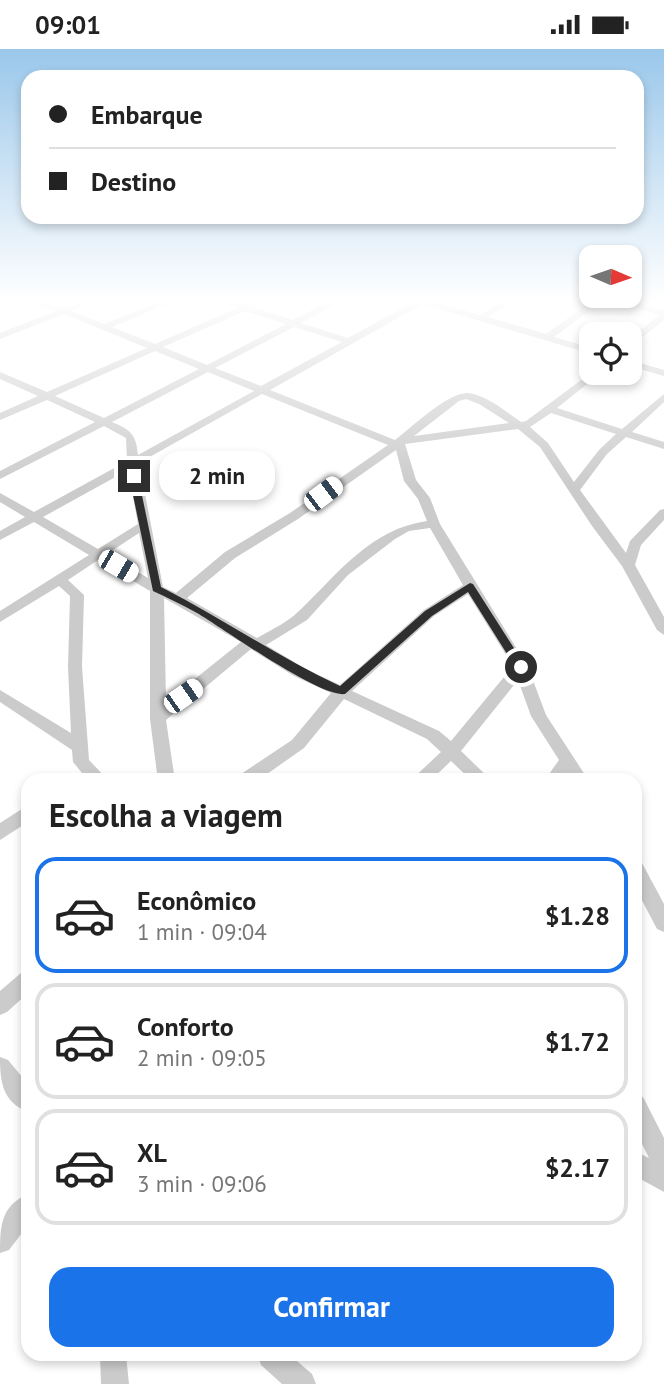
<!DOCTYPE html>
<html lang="pt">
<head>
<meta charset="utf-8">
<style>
	:root { --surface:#fff; --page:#f6f6f6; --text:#222; --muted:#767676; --line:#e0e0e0; --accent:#1a73e8 }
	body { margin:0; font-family:"PT Sans",sans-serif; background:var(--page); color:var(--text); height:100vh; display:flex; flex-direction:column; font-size:26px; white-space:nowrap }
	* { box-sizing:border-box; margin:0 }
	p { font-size:23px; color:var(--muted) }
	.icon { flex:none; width:38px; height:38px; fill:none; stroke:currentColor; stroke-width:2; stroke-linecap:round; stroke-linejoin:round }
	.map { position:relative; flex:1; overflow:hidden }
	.panel { position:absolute; left:21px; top:724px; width:621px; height:588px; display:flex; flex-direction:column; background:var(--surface); border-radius:21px; box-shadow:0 4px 10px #0003 }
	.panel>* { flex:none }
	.top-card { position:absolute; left:21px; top:21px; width:623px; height:154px; border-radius:21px; box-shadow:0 4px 10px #0003; display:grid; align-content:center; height:154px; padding:0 28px; background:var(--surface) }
	.needle { width:46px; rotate:92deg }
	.tools { position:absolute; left:579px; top:196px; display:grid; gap:14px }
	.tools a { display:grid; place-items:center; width:63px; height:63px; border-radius:14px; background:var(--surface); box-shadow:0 4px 10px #0003; font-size:35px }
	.end { position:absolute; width:32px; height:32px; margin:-16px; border:9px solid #2e2e2e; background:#fff; box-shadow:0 0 0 4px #fff }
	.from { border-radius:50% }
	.bubble { position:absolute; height:49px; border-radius:21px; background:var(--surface); box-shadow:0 4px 10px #0003; font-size:23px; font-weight:600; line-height:49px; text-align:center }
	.car { position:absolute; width:21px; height:42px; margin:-21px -10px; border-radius:9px; box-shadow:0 0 5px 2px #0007; background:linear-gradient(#fff 24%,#345 0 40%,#fff 0 76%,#345 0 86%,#fff 0) }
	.top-card b { display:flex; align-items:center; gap:24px; height:66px; font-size:26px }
	.top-card b+b { border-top:2px solid var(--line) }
	.top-card i { width:18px; height:18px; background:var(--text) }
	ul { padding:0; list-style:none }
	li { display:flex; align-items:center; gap:21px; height:116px; margin:0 14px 10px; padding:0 14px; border:4px solid var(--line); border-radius:21px }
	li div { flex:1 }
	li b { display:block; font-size:26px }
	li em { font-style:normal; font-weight:600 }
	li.current { border-color:var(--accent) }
	li>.icon { width:63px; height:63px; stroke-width:1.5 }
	h2 { padding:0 28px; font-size:32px; line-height:84px }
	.action { display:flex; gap:14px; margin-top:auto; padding:14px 28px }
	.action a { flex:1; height:80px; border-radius:21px; background:var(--accent); color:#fff; font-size:28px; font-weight:600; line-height:80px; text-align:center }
	.status { display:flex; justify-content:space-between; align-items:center; height:49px; padding:0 35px; background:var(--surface); direction:ltr }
	.status svg { height:19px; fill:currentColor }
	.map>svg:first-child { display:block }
</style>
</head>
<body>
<div class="status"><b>09:01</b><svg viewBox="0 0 49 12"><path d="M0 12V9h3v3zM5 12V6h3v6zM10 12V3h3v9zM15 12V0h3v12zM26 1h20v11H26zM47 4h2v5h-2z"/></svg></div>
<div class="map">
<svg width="664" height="1335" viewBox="0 0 664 1335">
	<rect width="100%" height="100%" fill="#fff"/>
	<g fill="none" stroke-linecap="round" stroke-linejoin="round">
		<g fill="#cbcbcb" fill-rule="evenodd">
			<path d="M27 252C40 252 51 258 63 258 70 259 81 252 92 252L71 262 104 275 162 252H174L112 278 155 295 237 259 220 252 244 256 251 252H263L252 258 293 271 330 252H341L301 274 348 289 415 252H433L480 266 503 252H514L488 268 546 285 592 252H602L554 288 592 299V305L423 255 270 341 395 391C411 379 448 343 468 344 487 346 506 363 521 373L526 372 592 323 601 324 557 359 622 380 664 345V353L632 383 664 393V400L626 388 607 405 580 441 626 504 630 492 660 461 664 460V471L641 496 635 516 664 568V586L657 581 622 517 592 477 540 398 518 380 405 395 416 431 430 449 440 475 528 618 546 666 589 732H572L567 724 562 732H544L559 711 531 667 518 631 461 702 492 732H472L451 712 430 732H410L441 703 427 690 344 650 304 699 257 732H236L238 727 292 691 331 644 294 627 251 600 166 671 175 732H158L150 670V542L98 511 68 531 84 546 82 618 89 711 109 732H70L74 725 82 724 73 713 72 701 0 653V641L71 684 68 618 70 547 59 537 0 573V562L89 506 34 473 0 491V482L25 468 0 453V444L34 463 127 412 126 389 104 377 0 430V422L95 373 47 351 0 371V364L38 347 0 330V323L47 343 147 299 64 265 0 290V284L56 262ZM245 262 286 275 207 316 163 298ZM294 278 342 293 261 337 215 319ZM155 302 199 320 104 369 55 347ZM208 323 254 342 138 406C136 385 131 381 112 373ZM262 345 388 396 290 464 225 503 176 544 163 538 139 414ZM466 350 479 355 509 374 414 387 459 352ZM551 364 616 385 599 401 574 433 548 394 530 378ZM396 401 404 432 418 450 427 472C370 480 338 525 299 562 288 573 271 581 257 589L187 549 235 509 298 470ZM128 421 138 475 98 500 43 468ZM430 479 463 536 424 561 340 636 304 619 266 596 307 571 348 526 395 490 409 482ZM139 484 148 529 107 505ZM468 545 513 617 451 692 439 682 352 642 434 567ZM164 549 241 593 166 653Z"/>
			<polygon points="614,252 629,252 664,262 664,271 630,298 630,290 659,266"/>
			<polygon points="630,311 664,321 664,327 630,317"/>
			<polygon points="28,756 28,773 0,791 0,774"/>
			<polygon points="635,812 642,814 664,855 664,883 657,880 635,838"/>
			<polygon points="28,921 28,944 7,963 0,966 0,942 21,924"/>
			<path d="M0 1008 8 1011 28 1035V1063C2 1053 0 1032 0 1008Z"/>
			<polygon points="635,1045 643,1048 664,1089 664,1143 635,1127 635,1102 649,1109 635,1081"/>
			<path d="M28 1145V1176L9 1201 0 1204C0 1179 0 1157 28 1145Z"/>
			<polygon points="100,1306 126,1306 129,1335 101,1335"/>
			<polygon points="258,1306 290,1306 312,1325 316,1335 282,1335 261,1316"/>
		</g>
	</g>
	<linearGradient id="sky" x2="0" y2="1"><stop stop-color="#9ac7ea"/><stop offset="0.57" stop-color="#fff"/><stop offset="1" stop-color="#fff" stop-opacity="0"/></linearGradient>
	<rect width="664" height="439" fill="url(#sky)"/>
	<path fill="#2e2e2e" d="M134 424 138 427 161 538C222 569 278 608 340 637L425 562 470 534 473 535 526 618 517 621 468 543 432 567 345 645C320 649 224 580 197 564 183 556 168 549 153 542L129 427Z"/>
</svg>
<div class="tools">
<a><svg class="needle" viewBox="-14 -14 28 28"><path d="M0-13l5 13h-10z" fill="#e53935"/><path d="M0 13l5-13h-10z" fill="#767676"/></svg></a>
<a><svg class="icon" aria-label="locate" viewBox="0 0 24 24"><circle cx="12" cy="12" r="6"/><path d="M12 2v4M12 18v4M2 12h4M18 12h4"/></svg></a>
</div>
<i class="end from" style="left:521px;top:618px"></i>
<i class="end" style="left:134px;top:427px"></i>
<div class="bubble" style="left:159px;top:402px;width:116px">2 min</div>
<i class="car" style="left:323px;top:445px;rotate:53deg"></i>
<i class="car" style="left:118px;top:517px;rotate:120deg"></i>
<i class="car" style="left:183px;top:647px;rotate:55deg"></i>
<div class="top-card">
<b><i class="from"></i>Embarque</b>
<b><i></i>Destino</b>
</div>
<section class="panel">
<h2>Escolha a viagem</h2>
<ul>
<li class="current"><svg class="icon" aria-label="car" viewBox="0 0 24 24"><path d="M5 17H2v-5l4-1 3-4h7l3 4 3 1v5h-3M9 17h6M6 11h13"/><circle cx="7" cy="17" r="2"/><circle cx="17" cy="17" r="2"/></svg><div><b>Econômico</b><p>1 min · 09:04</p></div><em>$1.28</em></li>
<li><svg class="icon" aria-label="car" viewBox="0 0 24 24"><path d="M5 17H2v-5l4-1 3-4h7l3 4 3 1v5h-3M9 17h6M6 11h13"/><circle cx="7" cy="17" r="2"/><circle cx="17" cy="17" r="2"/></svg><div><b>Conforto</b><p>2 min · 09:05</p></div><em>$1.72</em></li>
<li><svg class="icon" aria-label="car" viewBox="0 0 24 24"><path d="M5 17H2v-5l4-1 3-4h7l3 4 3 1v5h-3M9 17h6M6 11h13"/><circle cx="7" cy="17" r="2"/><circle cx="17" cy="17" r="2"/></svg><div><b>XL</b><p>3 min · 09:06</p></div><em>$2.17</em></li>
</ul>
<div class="action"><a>Confirmar</a></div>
</section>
</div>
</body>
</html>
